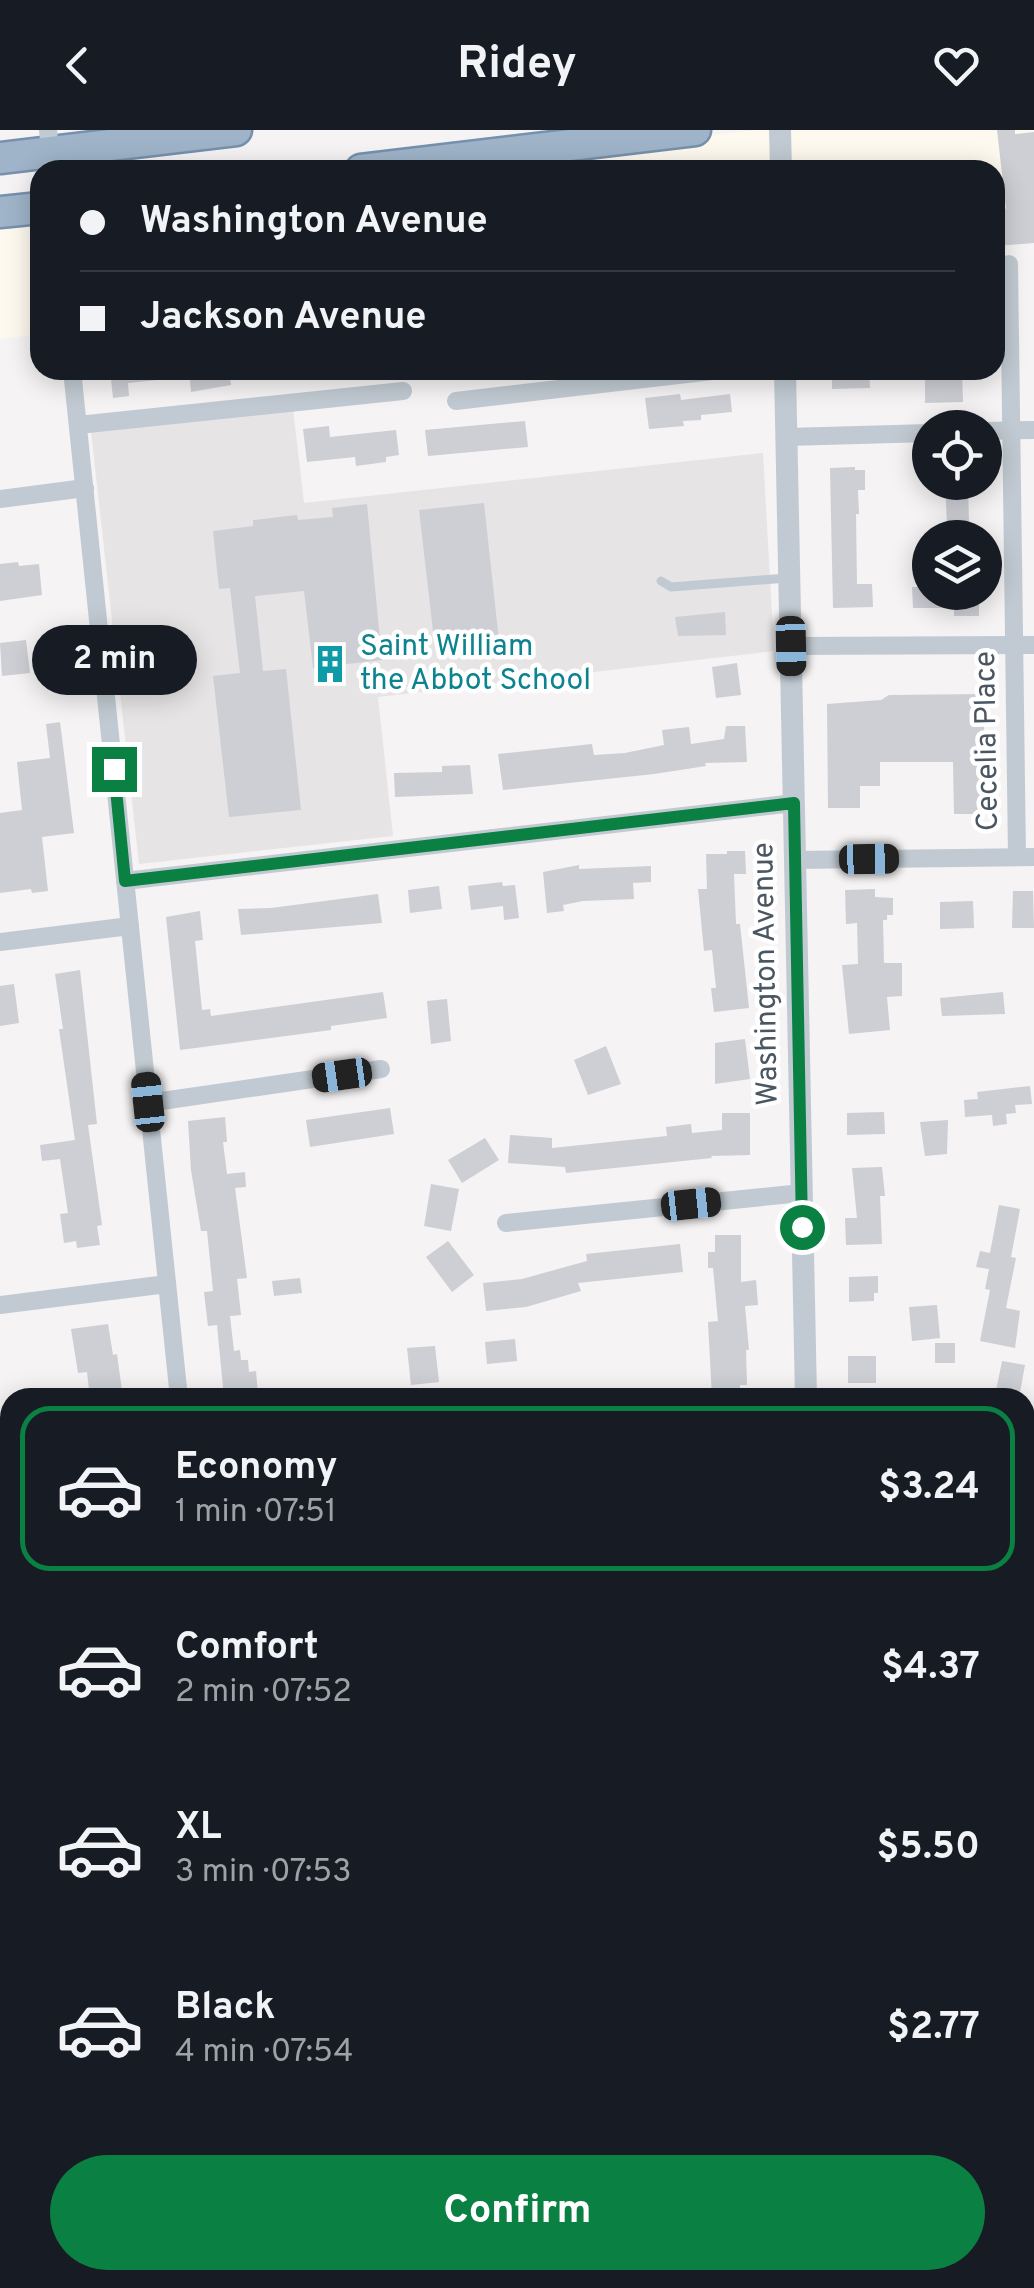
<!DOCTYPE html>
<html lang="en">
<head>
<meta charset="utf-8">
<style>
	:root { --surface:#171b24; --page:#242831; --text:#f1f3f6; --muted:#9ea1a6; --line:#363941; --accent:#0b8043 }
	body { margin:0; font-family:Overpass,sans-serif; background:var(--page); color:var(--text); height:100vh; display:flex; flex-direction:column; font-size:38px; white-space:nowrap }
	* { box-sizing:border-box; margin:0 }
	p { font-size:32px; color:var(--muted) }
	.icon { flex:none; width:55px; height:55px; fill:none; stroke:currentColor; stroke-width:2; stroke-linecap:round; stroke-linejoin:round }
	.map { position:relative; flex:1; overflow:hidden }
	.drawer { position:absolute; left:0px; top:1258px; width:1035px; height:902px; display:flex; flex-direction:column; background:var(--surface); border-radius:30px 30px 0 0; box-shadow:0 5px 25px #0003 }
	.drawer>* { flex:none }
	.hud { position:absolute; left:30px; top:30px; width:975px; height:220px; border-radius:30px; box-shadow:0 5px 25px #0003; display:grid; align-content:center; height:220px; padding:0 50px; background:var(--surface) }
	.fabs { position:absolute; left:912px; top:280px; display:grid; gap:20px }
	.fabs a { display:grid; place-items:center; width:90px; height:90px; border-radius:50%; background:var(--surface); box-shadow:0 5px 25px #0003; font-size:50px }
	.end { position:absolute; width:45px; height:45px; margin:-22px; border:12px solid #0b8043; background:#fff; box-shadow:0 0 0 5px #fff }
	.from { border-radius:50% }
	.bubble { position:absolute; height:70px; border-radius:35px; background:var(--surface); box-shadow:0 5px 25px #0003; font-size:32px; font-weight:700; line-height:70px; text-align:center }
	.car { position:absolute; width:30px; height:60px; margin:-30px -15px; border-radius:12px; box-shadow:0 0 8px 2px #0007; background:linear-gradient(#222 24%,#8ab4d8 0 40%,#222 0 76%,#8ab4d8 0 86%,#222 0) }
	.hud b { display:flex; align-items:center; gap:35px; height:95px; font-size:38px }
	.hud b+b { border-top:2px solid var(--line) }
	.hud i { width:25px; height:25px; background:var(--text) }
	ul { padding:18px 0 0; list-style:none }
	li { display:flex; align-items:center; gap:30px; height:165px; margin:0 20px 15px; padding:0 30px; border:5px solid transparent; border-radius:30px }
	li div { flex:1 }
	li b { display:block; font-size:38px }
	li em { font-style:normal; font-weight:700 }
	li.selected { border-color:var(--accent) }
	li>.icon { width:90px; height:90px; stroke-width:1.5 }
	.button { display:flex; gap:20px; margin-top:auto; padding:20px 50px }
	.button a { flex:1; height:115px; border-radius:60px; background:var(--accent); color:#fff; font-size:40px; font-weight:700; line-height:115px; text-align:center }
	header { display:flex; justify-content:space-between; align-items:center; height:130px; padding:0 50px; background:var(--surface); font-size:45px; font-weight:700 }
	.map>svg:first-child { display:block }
</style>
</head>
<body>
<header><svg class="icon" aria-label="back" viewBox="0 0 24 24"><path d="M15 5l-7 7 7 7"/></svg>Ridey<svg class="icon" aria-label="heart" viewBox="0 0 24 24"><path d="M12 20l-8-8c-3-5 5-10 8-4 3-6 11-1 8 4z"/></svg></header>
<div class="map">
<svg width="1034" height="2158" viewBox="0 0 1034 2158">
	<rect width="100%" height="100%" fill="#f5f3f3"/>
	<g fill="#fdf9ef">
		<polygon points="756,0 1034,0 1034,102 995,104 995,40 389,40"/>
		<polygon points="40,78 40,204 0,209 0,82"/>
		<polygon points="10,1804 10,2020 0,2021 0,1805"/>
		<polygon points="88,2150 273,2150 274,2158 89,2158"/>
	</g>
	<polygon fill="#e6e4e5" points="293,279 304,373 763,323 774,521 378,567 393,706 139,734 91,301"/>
	<polygon fill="#c3f1d5" points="1025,1884 1034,1884 1034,2158 834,2158 834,2150 1025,2150"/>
	<g fill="#cdcfd5">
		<polygon points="997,0 1015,0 1015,4 1034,2 1034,113 995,116 995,71 1006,79"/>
		<polygon points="110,240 157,240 157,250 128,253 129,266 113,268"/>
		<polygon points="189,240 229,240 231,255 191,262"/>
		<polygon points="832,240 869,240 870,258 832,259"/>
		<polygon points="946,240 962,240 963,272 925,273 925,250 946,249"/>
		<polygon points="680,264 681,270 730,264 732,282 701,285 701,290 683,291 684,296 649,299 645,268"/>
		<polygon points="525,291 528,317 428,326 425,300"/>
		<polygon points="329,296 330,307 396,300 399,325 386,327 386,332 356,336 355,327 307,332 303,299"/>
		<polygon points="855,337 855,340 865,340 865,360 858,360 859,384 856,384 857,454 872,454 873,477 833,478 830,338"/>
		<polygon points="945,352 968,352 969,394 947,395"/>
		<polygon points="484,373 499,511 435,518 419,380"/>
		<polygon points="367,374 382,530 313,538 304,461 255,466 263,541 286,539 301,680 229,687 213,546 240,543 230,458 219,459 213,401 253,396 253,390 297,385 298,390 333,387 332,378"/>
		<polygon points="18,432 19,436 39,434 42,465 0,471 0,434"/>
		<polygon points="912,457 930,457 930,462 979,462 979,486 954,486 954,478 913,478"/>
		<polygon points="725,482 726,505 678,506 675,487"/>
		<polygon points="26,510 30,543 2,546 0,513"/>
		<polygon points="737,533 741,565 716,568 712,537"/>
		<polygon points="984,564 984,684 954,684 953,632 880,632 880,656 860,656 860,678 828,678 827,574 881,570 889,565"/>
		<polygon points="60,592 74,703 42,707 48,761 32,763 31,759 0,763 0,683 22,680 17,632 50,628 46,594"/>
		<polygon points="726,596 745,596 747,632 705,633 706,636 654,644 503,660 498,624 592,614 594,625 625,623 664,615 662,600 689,597 691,614 724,609"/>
		<polygon points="470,635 473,664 395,667 394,643 442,642 442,636"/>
		<polygon points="727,721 745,721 746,744 734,744 736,794 740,794 749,878 714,882 711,858 716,858 712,820 704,821 698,759 707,759 706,724 727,724"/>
		<polygon points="579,735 579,739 651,736 651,752 633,753 634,769 583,771 563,775 564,781 547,783 543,742"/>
		<polygon points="502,752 503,756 515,755 519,788 504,790 503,776 471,780 468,756"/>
		<polygon points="439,756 442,779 410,783 408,760"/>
		<polygon points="875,759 875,767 893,768 893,785 887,785 887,790 883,790 884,833 902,833 902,866 887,867 890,900 849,904 842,835 858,834 857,793 846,794 845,760"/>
		<polygon points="1013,761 1033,761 1034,798 1012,798"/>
		<polygon points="378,764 382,793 241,805 238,779 271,778"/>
		<polygon points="973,771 974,798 940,799 940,772"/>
		<polygon points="200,781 203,810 195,811 202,880 210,879 211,886 383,862 387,888 331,896 331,900 180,920 166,787"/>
		<polygon points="80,840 97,994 88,995 102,1095 97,1096 100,1115 77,1118 76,1111 64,1113 60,1084 68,1083 60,1029 42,1031 40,1015 75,1010 59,899 63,899 55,844"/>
		<polygon points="14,854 19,893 0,896 0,856"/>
		<polygon points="1003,862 1005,884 942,886 940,868"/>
		<polygon points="447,869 451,911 431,914 427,871"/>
		<polygon points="745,909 750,949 715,954 715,913"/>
		<polygon points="606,916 621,954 588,965 574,930"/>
		<polygon points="1030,956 1032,974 1015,975 1016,983 1006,984 1007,994 993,996 992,985 965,987 964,970 978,969 977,962"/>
		<polygon points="390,978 394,1004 310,1017 306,990"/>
		<polygon points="884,982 885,1004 847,1005 847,983"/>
		<polygon points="722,983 750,983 750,1025 711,1026 712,1028 566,1043 565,1037 508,1033 510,1005 552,1008 552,1018 667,1006 666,997 691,994 692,1003 722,1000"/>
		<polygon points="225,987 227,1012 223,1012 227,1044 245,1042 246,1057 235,1058 247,1148 237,1149 241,1185 230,1186 234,1221 240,1220 241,1230 248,1230 249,1242 256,1241 258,1264 251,1268 224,1268 217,1195 208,1196 207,1188 204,1162 213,1161 207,1101 201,1101 191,1040 188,991"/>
		<polygon points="948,990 947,1024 925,1026 920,992"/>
		<polygon points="485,1008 499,1030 462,1053 448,1030"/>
		<polygon points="882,1037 885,1066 880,1066 882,1114 846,1115 845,1088 857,1088 852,1038"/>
		<polygon points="431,1054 459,1059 451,1101 424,1096"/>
		<polygon points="999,1075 1020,1079 1011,1127 1016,1128 1006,1178 1020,1181 1015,1218 980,1211 990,1160 985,1159 989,1139 976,1137 980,1121 990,1123"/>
		<polygon points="715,1105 741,1105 741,1152 756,1150 758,1175 745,1176 749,1220 746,1220 747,1255 740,1255 740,1268 712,1268 708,1192 718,1191 713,1138 708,1138 708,1122 715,1122"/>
		<polygon points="448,1111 474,1145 452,1162 426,1127"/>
		<polygon points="680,1114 683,1142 578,1153 581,1161 526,1177 486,1181 483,1153 522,1149 587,1131 586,1124"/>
		<polygon points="878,1146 878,1163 874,1163 874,1171 849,1172 849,1147"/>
		<polygon points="300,1148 302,1163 274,1166 272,1151"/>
		<polygon points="937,1175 940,1208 912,1211 909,1177"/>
		<polygon points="108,1194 113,1225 117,1224 123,1268 90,1268 87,1242 78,1243 71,1199"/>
		<polygon points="515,1209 517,1231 487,1234 485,1212"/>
		<rect x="935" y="1213" width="20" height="20"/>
		<polygon points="435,1216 439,1252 411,1255 407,1218"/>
		<rect x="848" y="1226" width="28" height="27"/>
		<polygon points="1002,1231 1025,1235 1019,1268 995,1266"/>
	</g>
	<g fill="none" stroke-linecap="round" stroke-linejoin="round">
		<g stroke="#7690ad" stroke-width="35">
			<g id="trunk">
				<polyline points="0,28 236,0"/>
				<polyline points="361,40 695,0"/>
				<polyline points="0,82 40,78"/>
			</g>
		</g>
		<polyline stroke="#7ad0a6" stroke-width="4" stroke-dasharray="8 5" stroke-linecap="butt" points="991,2150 1006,2158"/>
		<polyline stroke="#c1cad2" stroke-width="9" points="661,451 671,457 787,448"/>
		<g stroke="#c1cad2" stroke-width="18">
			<polyline points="48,0 52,40"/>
			<polyline points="1009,134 1017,727"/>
			<polyline points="72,240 179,1268"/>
			<polyline points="456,271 721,240"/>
			<polyline points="78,295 403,261"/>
			<polyline points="985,301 1034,300"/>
			<polyline points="787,307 930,303"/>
			<polyline points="0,369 85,358"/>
			<polyline points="791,516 1034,515"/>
			<polyline points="795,730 1034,727"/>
			<polyline points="125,751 794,673"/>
			<polyline points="0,812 130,796"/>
			<polyline points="148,973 381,939"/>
			<polyline points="506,1093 802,1063"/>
			<polyline points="0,1175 167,1154"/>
			<polyline points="1025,1406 1034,1385"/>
			<polyline points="0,1471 10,1470"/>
			<polyline points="1025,1782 1034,1781"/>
			<polyline points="0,1808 10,1807"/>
			<polyline points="270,2150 271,2158"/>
			<polyline points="549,2150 549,2158"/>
			<polyline points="703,2158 778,2150"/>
		</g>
		<g stroke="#c1cad2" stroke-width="22">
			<polyline points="780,0 781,40"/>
			<polyline points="785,240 806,1268"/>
			<polyline points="824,2150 824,2158"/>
		</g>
		<use href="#trunk" stroke="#9fb4c9" stroke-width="30"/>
	</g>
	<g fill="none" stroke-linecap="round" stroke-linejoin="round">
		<polyline stroke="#0b8043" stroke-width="12" points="114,639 125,751 794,673 802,1097"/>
	</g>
	<defs>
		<g id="building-bare" transform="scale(3)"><path d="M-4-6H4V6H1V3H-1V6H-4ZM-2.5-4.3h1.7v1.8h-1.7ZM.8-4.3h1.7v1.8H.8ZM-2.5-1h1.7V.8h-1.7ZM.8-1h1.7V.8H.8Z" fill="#0f9aa8" stroke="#fff" stroke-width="2.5" paint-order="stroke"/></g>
	</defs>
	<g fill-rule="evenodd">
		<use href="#building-bare" x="330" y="534"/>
	</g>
	<g text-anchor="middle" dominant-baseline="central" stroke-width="9" stroke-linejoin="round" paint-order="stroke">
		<g font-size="30" fill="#0d838f" stroke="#fff" text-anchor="start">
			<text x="360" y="517">Saint William<tspan x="360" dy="34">the Abbot School</tspan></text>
		</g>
		<g font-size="30" fill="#4a5661" stroke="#fff">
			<text transform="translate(988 611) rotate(-91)">Cecelia Place</text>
			<text transform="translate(767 844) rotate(-91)">Washington Avenue</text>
		</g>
	</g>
</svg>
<div class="fabs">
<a><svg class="icon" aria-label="locate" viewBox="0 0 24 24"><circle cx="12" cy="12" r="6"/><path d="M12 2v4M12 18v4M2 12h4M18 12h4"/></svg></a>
<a><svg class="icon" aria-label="layers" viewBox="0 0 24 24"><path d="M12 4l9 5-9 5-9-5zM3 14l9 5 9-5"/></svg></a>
</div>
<i class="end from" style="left:802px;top:1097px"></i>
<i class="end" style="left:114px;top:639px"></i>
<div class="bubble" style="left:32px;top:495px;width:165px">2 min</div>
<i class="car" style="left:791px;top:516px;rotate:179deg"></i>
<i class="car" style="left:869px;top:729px;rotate:89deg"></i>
<i class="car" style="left:342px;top:945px;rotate:262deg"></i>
<i class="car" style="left:148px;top:972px;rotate:354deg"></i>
<i class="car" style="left:691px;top:1074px;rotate:84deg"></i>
<div class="hud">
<b><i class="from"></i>Washington Avenue</b>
<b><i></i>Jackson Avenue</b>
</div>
<section class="drawer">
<ul>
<li class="selected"><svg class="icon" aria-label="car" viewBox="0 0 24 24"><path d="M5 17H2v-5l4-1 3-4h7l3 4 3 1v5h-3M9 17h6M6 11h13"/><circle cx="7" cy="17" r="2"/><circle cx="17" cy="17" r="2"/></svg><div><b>Economy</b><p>1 min · 07:51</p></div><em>$3.24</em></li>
<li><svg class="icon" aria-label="car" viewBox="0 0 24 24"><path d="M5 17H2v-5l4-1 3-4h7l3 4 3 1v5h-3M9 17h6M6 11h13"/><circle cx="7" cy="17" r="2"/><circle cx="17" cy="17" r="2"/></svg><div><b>Comfort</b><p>2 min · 07:52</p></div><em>$4.37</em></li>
<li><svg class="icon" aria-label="car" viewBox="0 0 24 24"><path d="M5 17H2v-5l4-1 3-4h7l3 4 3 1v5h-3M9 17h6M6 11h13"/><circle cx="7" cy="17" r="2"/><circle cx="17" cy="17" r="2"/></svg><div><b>XL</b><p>3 min · 07:53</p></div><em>$5.50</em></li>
<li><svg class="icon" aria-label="car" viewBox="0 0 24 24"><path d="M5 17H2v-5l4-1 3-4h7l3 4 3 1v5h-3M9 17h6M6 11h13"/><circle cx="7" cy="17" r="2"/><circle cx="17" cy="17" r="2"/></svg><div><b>Black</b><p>4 min · 07:54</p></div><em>$2.77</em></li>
</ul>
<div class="button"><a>Confirm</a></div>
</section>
</div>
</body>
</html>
